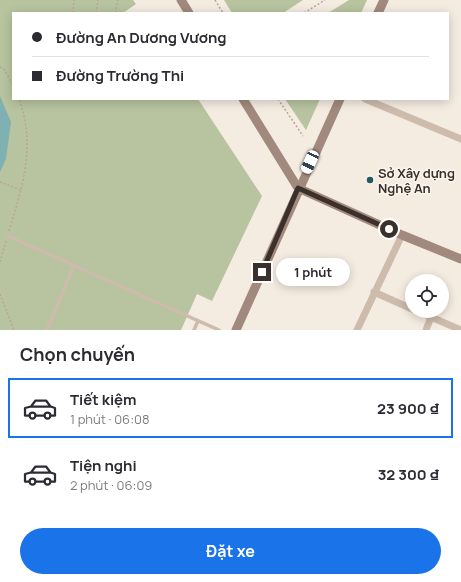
<!DOCTYPE html>
<html lang="vi">
<head>
<meta charset="utf-8">
<style>
	:root { --surface:#fff; --page:#f7f7f7; --text:#2b2b33; --muted:#7c7c81; --line:#e1e1e2; --accent:#1a73e8 }
	body { margin:0; font-family:Manrope,sans-serif; background:var(--page); color:var(--text); height:100vh; display:flex; flex-direction:column; font-size:15px; white-space:nowrap }
	* { box-sizing:border-box; margin:0 }
	p { font-size:13px; color:var(--muted) }
	.icon { flex:none; width:22px; height:22px; fill:none; stroke:currentColor; stroke-width:2; stroke-linecap:round; stroke-linejoin:round }
	.map { position:relative; height:330px; overflow:hidden }
	.drawer { display:flex; flex-direction:column; background:var(--surface); flex:1 }
	.drawer>* { flex:none }
	.guide { position:absolute; left:12px; top:12px; width:437px; height:88px; border-radius:0px; box-shadow:0 2px 10px #0003; display:grid; align-content:center; height:88px; padding:0 20px; background:var(--surface) }
	.controls { position:absolute; left:405px; top:274px; display:grid; gap:8px }
	.controls a { display:grid; place-items:center; width:44px; height:44px; border-radius:50%; background:var(--surface); box-shadow:0 2px 10px #0003; font-size:20px }
	.end { position:absolute; width:18px; height:18px; margin:-9px; border:5px solid #3b302b; background:#fff; box-shadow:0 0 0 2px #fff }
	.from { border-radius:50% }
	.bubble { position:absolute; height:28px; border-radius:14px; background:var(--surface); box-shadow:0 2px 10px #0003; font-size:13px; font-weight:700; line-height:28px; text-align:center }
	.car { position:absolute; width:12px; height:24px; margin:-12px -6px; border-radius:5px; box-shadow:0 0 3px 1px #0007; background:linear-gradient(#fff 24%,#345 0 40%,#fff 0 76%,#345 0 86%,#fff 0) }
	.guide b { display:flex; align-items:center; gap:14px; height:38px; font-size:15px }
	.guide b+b { border-top:1px solid var(--line) }
	.guide i { width:10px; height:10px; background:var(--text) }
	ul { padding:0; list-style:none }
	li { display:flex; align-items:center; gap:12px; height:60px; margin:0 8px 6px; padding:0 12px; border:2px solid transparent; border-radius:0px }
	li div { flex:1 }
	li b { display:block; font-size:15px }
	li em { font-style:normal; font-weight:700 }
	li.selected { border-color:var(--accent) }
	li>.icon { width:36px; height:36px; stroke-width:1.5 }
	h2 { padding:0 20px; font-size:18px; line-height:48px }
	.primary-button { display:flex; gap:8px; margin-top:auto; padding:8px 20px }
	.primary-button a { flex:1; height:46px; border-radius:24px; background:var(--accent); color:#fff; font-size:16px; font-weight:700; line-height:46px; text-align:center }
	.map>svg:first-child { display:block }
</style>
</head>
<body>
<div class="map">
<svg width="461" height="330" viewBox="0 0 461 330">
	<rect width="100%" height="100%" fill="#f4ebe1"/>
	<g fill="#b8c4a0">
		<polygon points="0,0 133,0 136,4 123,13 13,13 13,99 198,99 262,196 212,301 197,294 181,330 0,330"/>
		<polygon points="224,0 303,0 283,13 232,13"/>
		<polygon points="349,0 367,0 361,13 328,13"/>
		<polygon points="285,99 320,99 306,130"/>
	</g>
	<polygon fill="#7fb0b2" points="0,96 11,122 6,159 0,172"/>
	<g fill="none" stroke-linecap="round" stroke-linejoin="round">
		<g stroke="#b9a596" stroke-width="1.5" stroke-dasharray="2 2" stroke-linecap="butt">
			<polyline points="215,0 223,13"/>
			<polyline points="73,13 74,0"/>
			<polyline points="96,13 98,0"/>
			<polyline points="115,13 118,0"/>
			<polyline points="304,13 325,0"/>
			<polyline points="0,67 4,69 13,85"/>
			<polyline points="278,99 303,136"/>
			<polyline points="0,182 21,190"/>
			<path d="M9 231C23 185 36 146 19 99"/>
			<polyline points="0,262 6,241"/>
			<polyline points="0,294 14,330"/>
		</g>
		<g stroke="#cdbbac" stroke-width="3.5">
			<polyline points="8,236 219,330"/>
			<polyline points="47,330 74,265"/>
			<polyline points="194,330 198,321"/>
		</g>
		<g stroke="#cdbbac" stroke-width="7">
			<polyline points="365,99 461,139"/>
			<polyline points="374,292 412,309"/>
			<polyline points="417,311 461,330"/>
			<polyline points="357,330 402,235"/>
			<polyline points="426,330 431,317"/>
		</g>
		<g stroke="#a18a7d" stroke-width="9">
			<polyline points="181,0 189,13"/>
			<polyline points="378,13 384,0"/>
			<polyline points="243,99 298,188 402,235 461,259"/>
			<polyline points="236,330 340,99"/>
		</g>
	</g>
	<g fill="none" stroke-linecap="round" stroke-linejoin="round">
		<polyline stroke="#3b302b" stroke-width="5" points="262,272 298,188 389,229"/>
	</g>
	<circle fill="#1f5a5e" stroke="#fbf5ee" stroke-width="1.5" cx="370" cy="180" r="4"/>
	<g text-anchor="middle" dominant-baseline="central" stroke-width="3" stroke-linejoin="round" paint-order="stroke">
		<g font-size="13" font-weight="bold" fill="#3b302b" stroke="#fbf5ee" text-anchor="start">
			<text x="378" y="173">Sở Xây dựng<tspan x="378" dy="15">Nghệ An</tspan></text>
		</g>
	</g>
</svg>
<div class="controls">
<a><svg class="icon" aria-label="locate" viewBox="0 0 24 24"><circle cx="12" cy="12" r="6"/><path d="M12 2v4M12 18v4M2 12h4M18 12h4"/></svg></a>
</div>
<i class="end from" style="left:389px;top:229px"></i>
<i class="end" style="left:262px;top:272px"></i>
<div class="bubble" style="left:276px;top:258px;width:74px">1 phút</div>
<i class="car" style="left:310px;top:162px;rotate:205deg"></i>
<div class="guide">
<b><i class="from"></i>Đường An Dương Vương</b>
<b><i></i>Đường Trường Thi</b>
</div>
</div>
<section class="drawer">
<h2>Chọn chuyến</h2>
<ul>
<li class="selected"><svg class="icon" aria-label="car" viewBox="0 0 24 24"><path d="M5 17H2v-5l4-1 3-4h7l3 4 3 1v5h-3M9 17h6M6 11h13"/><circle cx="7" cy="17" r="2"/><circle cx="17" cy="17" r="2"/></svg><div><b>Tiết kiệm</b><p>1 phút · 06:08</p></div><em>23 900 ₫</em></li>
<li><svg class="icon" aria-label="car" viewBox="0 0 24 24"><path d="M5 17H2v-5l4-1 3-4h7l3 4 3 1v5h-3M9 17h6M6 11h13"/><circle cx="7" cy="17" r="2"/><circle cx="17" cy="17" r="2"/></svg><div><b>Tiện nghi</b><p>2 phút · 06:09</p></div><em>32 300 ₫</em></li>
</ul>
<div class="primary-button"><a>Đặt xe</a></div>
</section>
</body>
</html>
